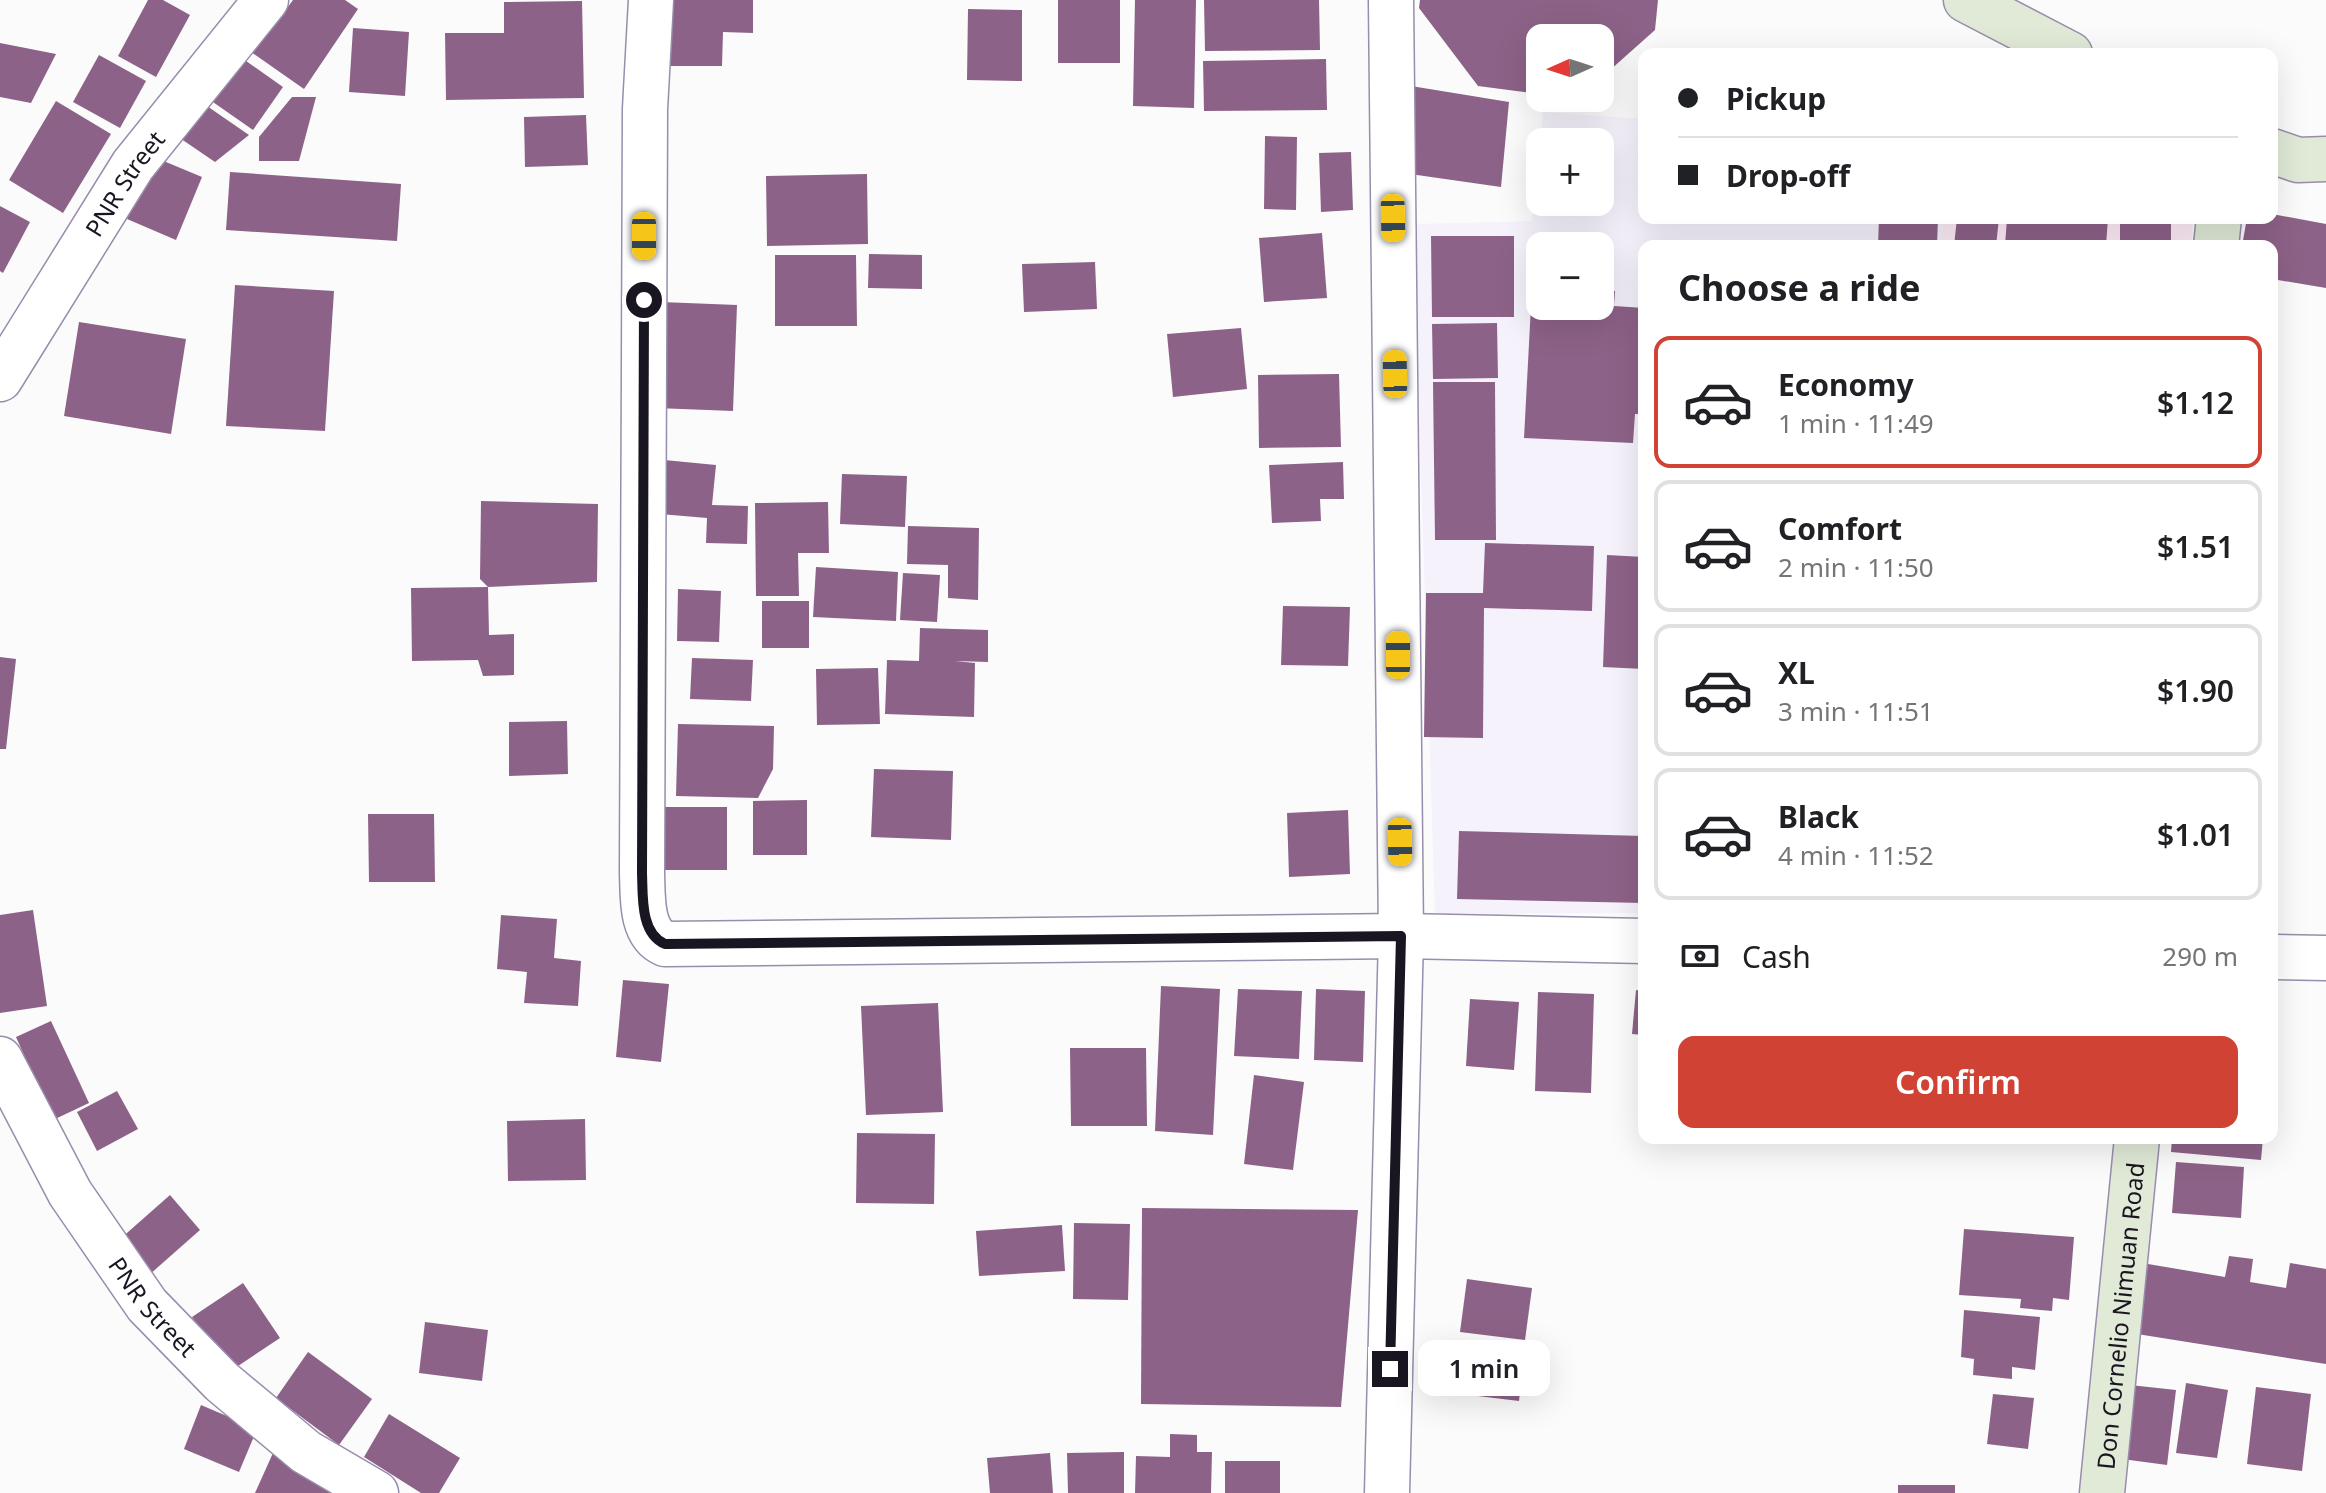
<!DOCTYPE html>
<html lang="en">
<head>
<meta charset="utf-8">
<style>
	:root { --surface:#fff; --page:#f6f6f6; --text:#202124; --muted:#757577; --line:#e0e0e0; --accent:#d04334 }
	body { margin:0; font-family:"Noto Sans",sans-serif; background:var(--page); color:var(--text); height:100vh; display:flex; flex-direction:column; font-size:30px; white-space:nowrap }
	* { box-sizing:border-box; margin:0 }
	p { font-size:26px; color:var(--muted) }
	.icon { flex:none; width:44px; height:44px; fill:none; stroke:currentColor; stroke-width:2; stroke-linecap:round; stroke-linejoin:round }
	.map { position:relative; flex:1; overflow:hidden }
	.sheet { position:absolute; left:1638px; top:240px; width:640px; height:904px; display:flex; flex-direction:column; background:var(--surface); border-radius:16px; box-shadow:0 8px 32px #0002 }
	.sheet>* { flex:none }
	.hud { position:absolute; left:1638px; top:48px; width:640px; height:176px; border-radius:16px; box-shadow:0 8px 32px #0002; display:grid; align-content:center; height:176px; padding:0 40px; background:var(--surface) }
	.needle { width:52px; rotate:267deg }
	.fabs { position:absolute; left:1526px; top:24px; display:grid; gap:16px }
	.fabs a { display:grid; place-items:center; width:88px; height:88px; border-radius:16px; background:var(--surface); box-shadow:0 8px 32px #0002; font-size:40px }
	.end { position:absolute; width:36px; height:36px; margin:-18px; border:10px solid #191521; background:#fff; box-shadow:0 0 0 4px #fff }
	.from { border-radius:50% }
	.bubble { position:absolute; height:56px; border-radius:16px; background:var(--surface); box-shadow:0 8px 32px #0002; font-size:26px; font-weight:600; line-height:56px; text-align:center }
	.car { position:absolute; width:24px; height:48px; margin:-24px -12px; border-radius:10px; box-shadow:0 0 6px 2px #0007; background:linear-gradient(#f5c518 24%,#345 0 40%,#f5c518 0 76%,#345 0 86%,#f5c518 0) }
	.hud b { display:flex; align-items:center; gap:28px; height:76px; font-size:30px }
	.hud b+b { border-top:2px solid var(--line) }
	.hud i { width:20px; height:20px; background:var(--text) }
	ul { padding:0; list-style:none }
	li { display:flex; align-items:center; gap:24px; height:132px; margin:0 16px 12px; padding:0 24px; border:4px solid var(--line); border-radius:16px }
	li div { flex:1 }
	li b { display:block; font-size:30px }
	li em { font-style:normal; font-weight:600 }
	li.selected { border-color:var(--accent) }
	li>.icon { width:72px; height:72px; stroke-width:1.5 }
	h2 { padding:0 40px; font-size:36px; line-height:96px }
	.pay { display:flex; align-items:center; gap:20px; height:88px; padding:0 40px; font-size:30px }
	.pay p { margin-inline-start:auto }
	.primary-button { display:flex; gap:16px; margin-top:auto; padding:16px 40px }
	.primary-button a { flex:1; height:92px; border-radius:16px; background:var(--accent); color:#fff; font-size:32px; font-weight:600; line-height:92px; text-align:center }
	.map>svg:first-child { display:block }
</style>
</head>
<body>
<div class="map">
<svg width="2326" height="1493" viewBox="0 0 2326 1493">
	<rect width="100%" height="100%" fill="#fbfbfb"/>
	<polygon fill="#feebf6" points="1943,218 2193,218 2191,246 1941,246"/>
	<path fill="#f5f2fb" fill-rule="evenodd" d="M1543 112 1644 119V218H1943L1941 246H1644V913L1435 914 1413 224 1532 221ZM1540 142H1600V202H1540ZM1540 246H1600V306H1540Z"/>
	<g fill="#8d6288">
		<polygon points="148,0 163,0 190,15 156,77 118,56"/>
		<polygon points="293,0 345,0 358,9 304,89 241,45 270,3 284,12"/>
		<polygon points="659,0 753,0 753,33 723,32 722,66 659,66"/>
		<rect x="1058" y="0" width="62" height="63"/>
		<polygon points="1135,0 1196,0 1194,108 1133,106"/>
		<polygon points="1204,0 1319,0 1320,50 1205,51"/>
		<polygon points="1420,0 1658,0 1655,30 1600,79 1600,38 1540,38 1540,94 1478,86 1419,8"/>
		<polygon points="582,1 584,98 446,100 445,33 504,33 504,2"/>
		<polygon points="968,9 1022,10 1022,81 967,80"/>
		<polygon points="353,28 409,32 405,96 349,92"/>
		<polygon points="0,43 56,54 31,103 0,97"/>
		<polygon points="229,49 283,87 253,130 200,93"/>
		<polygon points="99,55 146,81 120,128 73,102"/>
		<polygon points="1326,59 1327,110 1204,111 1203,61"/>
		<polygon points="1411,86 1509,102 1501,187 1403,173"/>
		<polygon points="191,95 249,135 215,162 168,130"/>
		<polygon points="292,97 316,97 299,161 259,161 259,137"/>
		<polygon points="56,101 111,134 63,213 9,180"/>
		<polygon points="586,115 588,165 525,167 524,117"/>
		<polygon points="1265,136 1297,137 1296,210 1264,209"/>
		<polygon points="1351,152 1353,210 1321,212 1319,153"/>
		<polygon points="154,157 202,177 176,240 127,219"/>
		<polygon points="230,172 401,184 397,241 226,230"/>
		<polygon points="867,174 868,244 767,246 766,176"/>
		<polygon points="0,206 30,222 3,273 0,271"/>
		<polygon points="2272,214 2326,224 2326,288 2272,279 2272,246 2242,246 2247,218 2272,218"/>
		<polygon points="1879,218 1938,218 1937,246 1878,246"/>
		<polygon points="1957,218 1999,218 1996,246 1954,246"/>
		<polygon points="2007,218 2108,218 2106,246 2005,246"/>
		<rect x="2120" y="218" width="51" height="27"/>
		<polygon points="1322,233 1327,298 1264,302 1259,238"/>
		<polygon points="1431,236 1514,236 1514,317 1432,317"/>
		<polygon points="869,254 922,255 922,289 868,288"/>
		<polygon points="775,255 856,255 857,326 775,326"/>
		<polygon points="1095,262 1097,309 1024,312 1022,264"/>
		<polygon points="235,285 334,291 325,431 226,426"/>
		<polygon points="1532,287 1540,287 1540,306 1600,306 1600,290 1615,291 1614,306 1644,308 1644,414 1635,414 1633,443 1524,438"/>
		<polygon points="661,302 737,305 733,411 656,408"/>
		<polygon points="79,322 186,339 171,434 64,416"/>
		<polygon points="1497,323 1498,378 1433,379 1432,324"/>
		<polygon points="1241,328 1247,389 1173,397 1167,334"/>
		<polygon points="1339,374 1341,447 1259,448 1258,375"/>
		<polygon points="1433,382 1495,382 1496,540 1435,540"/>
		<polygon points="654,459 716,465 712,505 748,506 747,544 706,543 707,518 648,513"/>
		<polygon points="1343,462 1344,499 1320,499 1321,521 1272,523 1269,465"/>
		<polygon points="842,474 907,476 905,527 840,524"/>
		<polygon points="481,501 598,504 597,582 488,587 480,579"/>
		<polygon points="828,502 829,553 798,553 799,596 756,596 755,503"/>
		<polygon points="908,526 979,528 978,600 948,598 948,565 907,564"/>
		<polygon points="1485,543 1594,546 1592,611 1484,608 1483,738 1424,737 1426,593 1483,593"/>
		<polygon points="1607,555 1644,557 1644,669 1603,667"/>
		<polygon points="816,567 898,572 896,621 813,617"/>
		<polygon points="903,573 940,575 937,622 900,620"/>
		<polygon points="488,587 489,635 514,634 514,675 483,676 478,660 412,661 411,588"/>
		<polygon points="678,589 721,591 719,642 677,641"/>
		<rect x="762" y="601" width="47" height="47"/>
		<polygon points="1283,606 1350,607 1348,666 1281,665"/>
		<polygon points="920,628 988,630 988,662 955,661 975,663 974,717 885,714 887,660 919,661"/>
		<polygon points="0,657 16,659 6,749 0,749"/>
		<polygon points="692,658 753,660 751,701 690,699"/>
		<polygon points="878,668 880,724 817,725 816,669"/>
		<polygon points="567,721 568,774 509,776 509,722"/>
		<polygon points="678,724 774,726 773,769 758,798 676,796"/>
		<polygon points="874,769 953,771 951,840 871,837"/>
		<polygon points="807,800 807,855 753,855 753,801"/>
		<polygon points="661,807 727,807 727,870 662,870"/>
		<polygon points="1348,810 1350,874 1289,877 1287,813"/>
		<polygon points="368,814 434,814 435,882 369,882"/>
		<polygon points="1459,831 1644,836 1644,903 1457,899"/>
		<polygon points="33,910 47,1006 0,1013 0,915"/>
		<polygon points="501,915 557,919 554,958 581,961 578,1006 524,1003 527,972 497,969"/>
		<polygon points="623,980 669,984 661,1062 616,1057"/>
		<polygon points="1161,986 1220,989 1213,1135 1155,1131"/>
		<polygon points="1238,989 1302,991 1299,1059 1234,1056"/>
		<polygon points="1316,989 1365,991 1363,1062 1314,1060"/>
		<polygon points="1636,990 1644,991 1644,1035 1632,1034"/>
		<polygon points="1538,992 1594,994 1591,1093 1535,1091"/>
		<polygon points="1470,999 1519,1002 1514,1070 1466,1066"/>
		<polygon points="938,1003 943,1112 866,1115 861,1006"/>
		<polygon points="51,1021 89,1103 53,1120 16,1037"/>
		<polygon points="1070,1048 1146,1048 1147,1126 1071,1126"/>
		<polygon points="1254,1075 1304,1082 1293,1170 1244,1164"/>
		<polygon points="117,1091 138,1129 97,1151 77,1112"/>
		<polygon points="585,1119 586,1180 508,1181 507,1121"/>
		<polygon points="857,1133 935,1134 934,1204 856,1203"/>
		<polygon points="2172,1138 2263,1138 2261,1160 2171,1152"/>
		<polygon points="2176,1162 2244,1167 2241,1218 2172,1213"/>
		<polygon points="170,1195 200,1230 149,1275 119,1240"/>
		<polygon points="1142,1208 1358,1210 1341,1407 1141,1404"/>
		<polygon points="1074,1223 1130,1224 1128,1300 1073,1299"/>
		<polygon points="1062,1225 1065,1271 979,1276 976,1231"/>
		<polygon points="1964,1229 2074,1237 2069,1300 2053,1298 2052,1311 2020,1308 2021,1299 1959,1295"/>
		<polygon points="2229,1256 2253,1259 2250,1282 2286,1288 2290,1263 2326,1269 2326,1364 2137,1334 2148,1264 2225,1277"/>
		<polygon points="1467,1279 1532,1288 1525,1340 1460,1332"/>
		<polygon points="243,1283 280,1338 229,1372 192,1317"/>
		<polygon points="1964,1310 2040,1317 2035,1370 2012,1367 2012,1379 1973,1375 1974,1359 1961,1357"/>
		<polygon points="425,1322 488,1330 482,1381 419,1373"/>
		<polygon points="1468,1341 1525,1348 1519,1401 1461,1394"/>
		<polygon points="308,1352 372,1399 339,1445 276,1398"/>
		<polygon points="2186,1383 2228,1390 2217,1458 2176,1453"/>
		<polygon points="2130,1385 2176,1390 2167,1465 2122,1459"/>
		<polygon points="2256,1387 2311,1394 2302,1471 2247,1464"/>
		<polygon points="1993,1394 2034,1398 2028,1449 1987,1444"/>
		<polygon points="201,1405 257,1429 239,1472 184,1449"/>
		<polygon points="389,1414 460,1458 439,1493 421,1493 364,1457"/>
		<polygon points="1170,1434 1197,1435 1197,1452 1212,1452 1211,1493 1135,1493 1136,1456 1170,1457"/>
		<polygon points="1124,1452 1124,1493 1068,1493 1067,1453"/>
		<polygon points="273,1453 341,1493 255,1493"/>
		<polygon points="1050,1453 1053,1493 990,1493 987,1458"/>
		<rect x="1225" y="1461" width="55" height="32"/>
		<rect x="1898" y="1485" width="57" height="8"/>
	</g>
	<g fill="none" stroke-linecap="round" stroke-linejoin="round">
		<g stroke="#988dac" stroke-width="47">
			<g id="street">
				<path d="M651 0 645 109 642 873C643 896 640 933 665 944L1401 936 1644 941"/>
				<path id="s1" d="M0 379 133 165 266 0"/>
				<polyline points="2272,957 2326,958"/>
				<path id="s2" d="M0 1059 70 1193 147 1305 222 1382 306 1452 376 1493"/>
				<polyline points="1387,1493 1401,936 1391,0"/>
			</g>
		</g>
		<g stroke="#988dac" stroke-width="47">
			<g id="secondary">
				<polyline points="1966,0 2070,54"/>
				<polyline points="2272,151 2298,160 2326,159"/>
				<polyline points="2216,246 2219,218"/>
				<path id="s3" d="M2102 1493 2137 1138"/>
			</g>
		</g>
		<use href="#street" stroke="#fff" stroke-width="44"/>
		<use href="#secondary" stroke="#e0ead7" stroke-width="44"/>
	</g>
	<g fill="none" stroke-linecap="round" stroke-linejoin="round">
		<path stroke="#191521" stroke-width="10" d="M644 300 642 873C643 896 640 933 665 944L1401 936 1390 1369"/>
	</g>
	<g text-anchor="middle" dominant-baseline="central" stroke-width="7" stroke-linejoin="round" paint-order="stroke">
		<g font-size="24" fill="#191521" stroke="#fbfbfb">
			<text stroke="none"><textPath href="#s1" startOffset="232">PNR Street</textPath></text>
			<text stroke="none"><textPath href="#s2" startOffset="292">PNR Street</textPath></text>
			<text stroke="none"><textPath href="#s3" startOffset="178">Don Cornelio Nimuan Road</textPath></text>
		</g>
	</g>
</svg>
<div class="fabs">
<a><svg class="needle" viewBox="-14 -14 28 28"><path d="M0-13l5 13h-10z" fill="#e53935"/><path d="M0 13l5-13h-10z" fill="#757577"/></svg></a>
<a>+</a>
<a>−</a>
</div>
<i class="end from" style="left:644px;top:300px"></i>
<i class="end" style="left:1390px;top:1369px"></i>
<div class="bubble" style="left:1418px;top:1340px;width:132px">1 min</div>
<i class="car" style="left:1393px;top:218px;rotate:179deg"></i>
<i class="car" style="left:644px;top:236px;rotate:180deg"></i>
<i class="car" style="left:1395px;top:374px;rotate:359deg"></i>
<i class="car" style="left:1398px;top:655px;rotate:0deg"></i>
<i class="car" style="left:1400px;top:842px;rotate:179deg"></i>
<div class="hud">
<b><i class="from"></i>Pickup</b>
<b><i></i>Drop-off</b>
</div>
<section class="sheet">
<h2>Choose a ride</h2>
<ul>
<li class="selected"><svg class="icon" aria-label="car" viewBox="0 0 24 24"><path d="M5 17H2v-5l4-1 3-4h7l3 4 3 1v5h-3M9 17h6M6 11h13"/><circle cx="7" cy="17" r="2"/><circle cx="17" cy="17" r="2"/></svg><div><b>Economy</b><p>1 min · 11:49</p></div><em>$1.12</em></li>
<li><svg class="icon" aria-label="car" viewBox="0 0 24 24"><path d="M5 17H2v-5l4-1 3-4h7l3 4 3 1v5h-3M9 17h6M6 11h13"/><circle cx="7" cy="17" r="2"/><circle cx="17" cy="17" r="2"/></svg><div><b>Comfort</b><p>2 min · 11:50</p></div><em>$1.51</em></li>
<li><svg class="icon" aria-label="car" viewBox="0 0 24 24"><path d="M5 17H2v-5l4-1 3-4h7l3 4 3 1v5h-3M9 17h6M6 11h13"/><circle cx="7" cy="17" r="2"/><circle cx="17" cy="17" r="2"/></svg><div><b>XL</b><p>3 min · 11:51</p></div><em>$1.90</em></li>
<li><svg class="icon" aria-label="car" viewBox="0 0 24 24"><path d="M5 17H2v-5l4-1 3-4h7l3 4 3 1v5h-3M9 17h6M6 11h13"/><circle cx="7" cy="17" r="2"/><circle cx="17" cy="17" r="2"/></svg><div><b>Black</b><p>4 min · 11:52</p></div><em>$1.01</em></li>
</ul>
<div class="pay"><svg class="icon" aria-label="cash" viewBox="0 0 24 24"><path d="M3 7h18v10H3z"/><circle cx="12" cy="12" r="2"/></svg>Cash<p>290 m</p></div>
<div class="primary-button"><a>Confirm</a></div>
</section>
</div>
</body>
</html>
